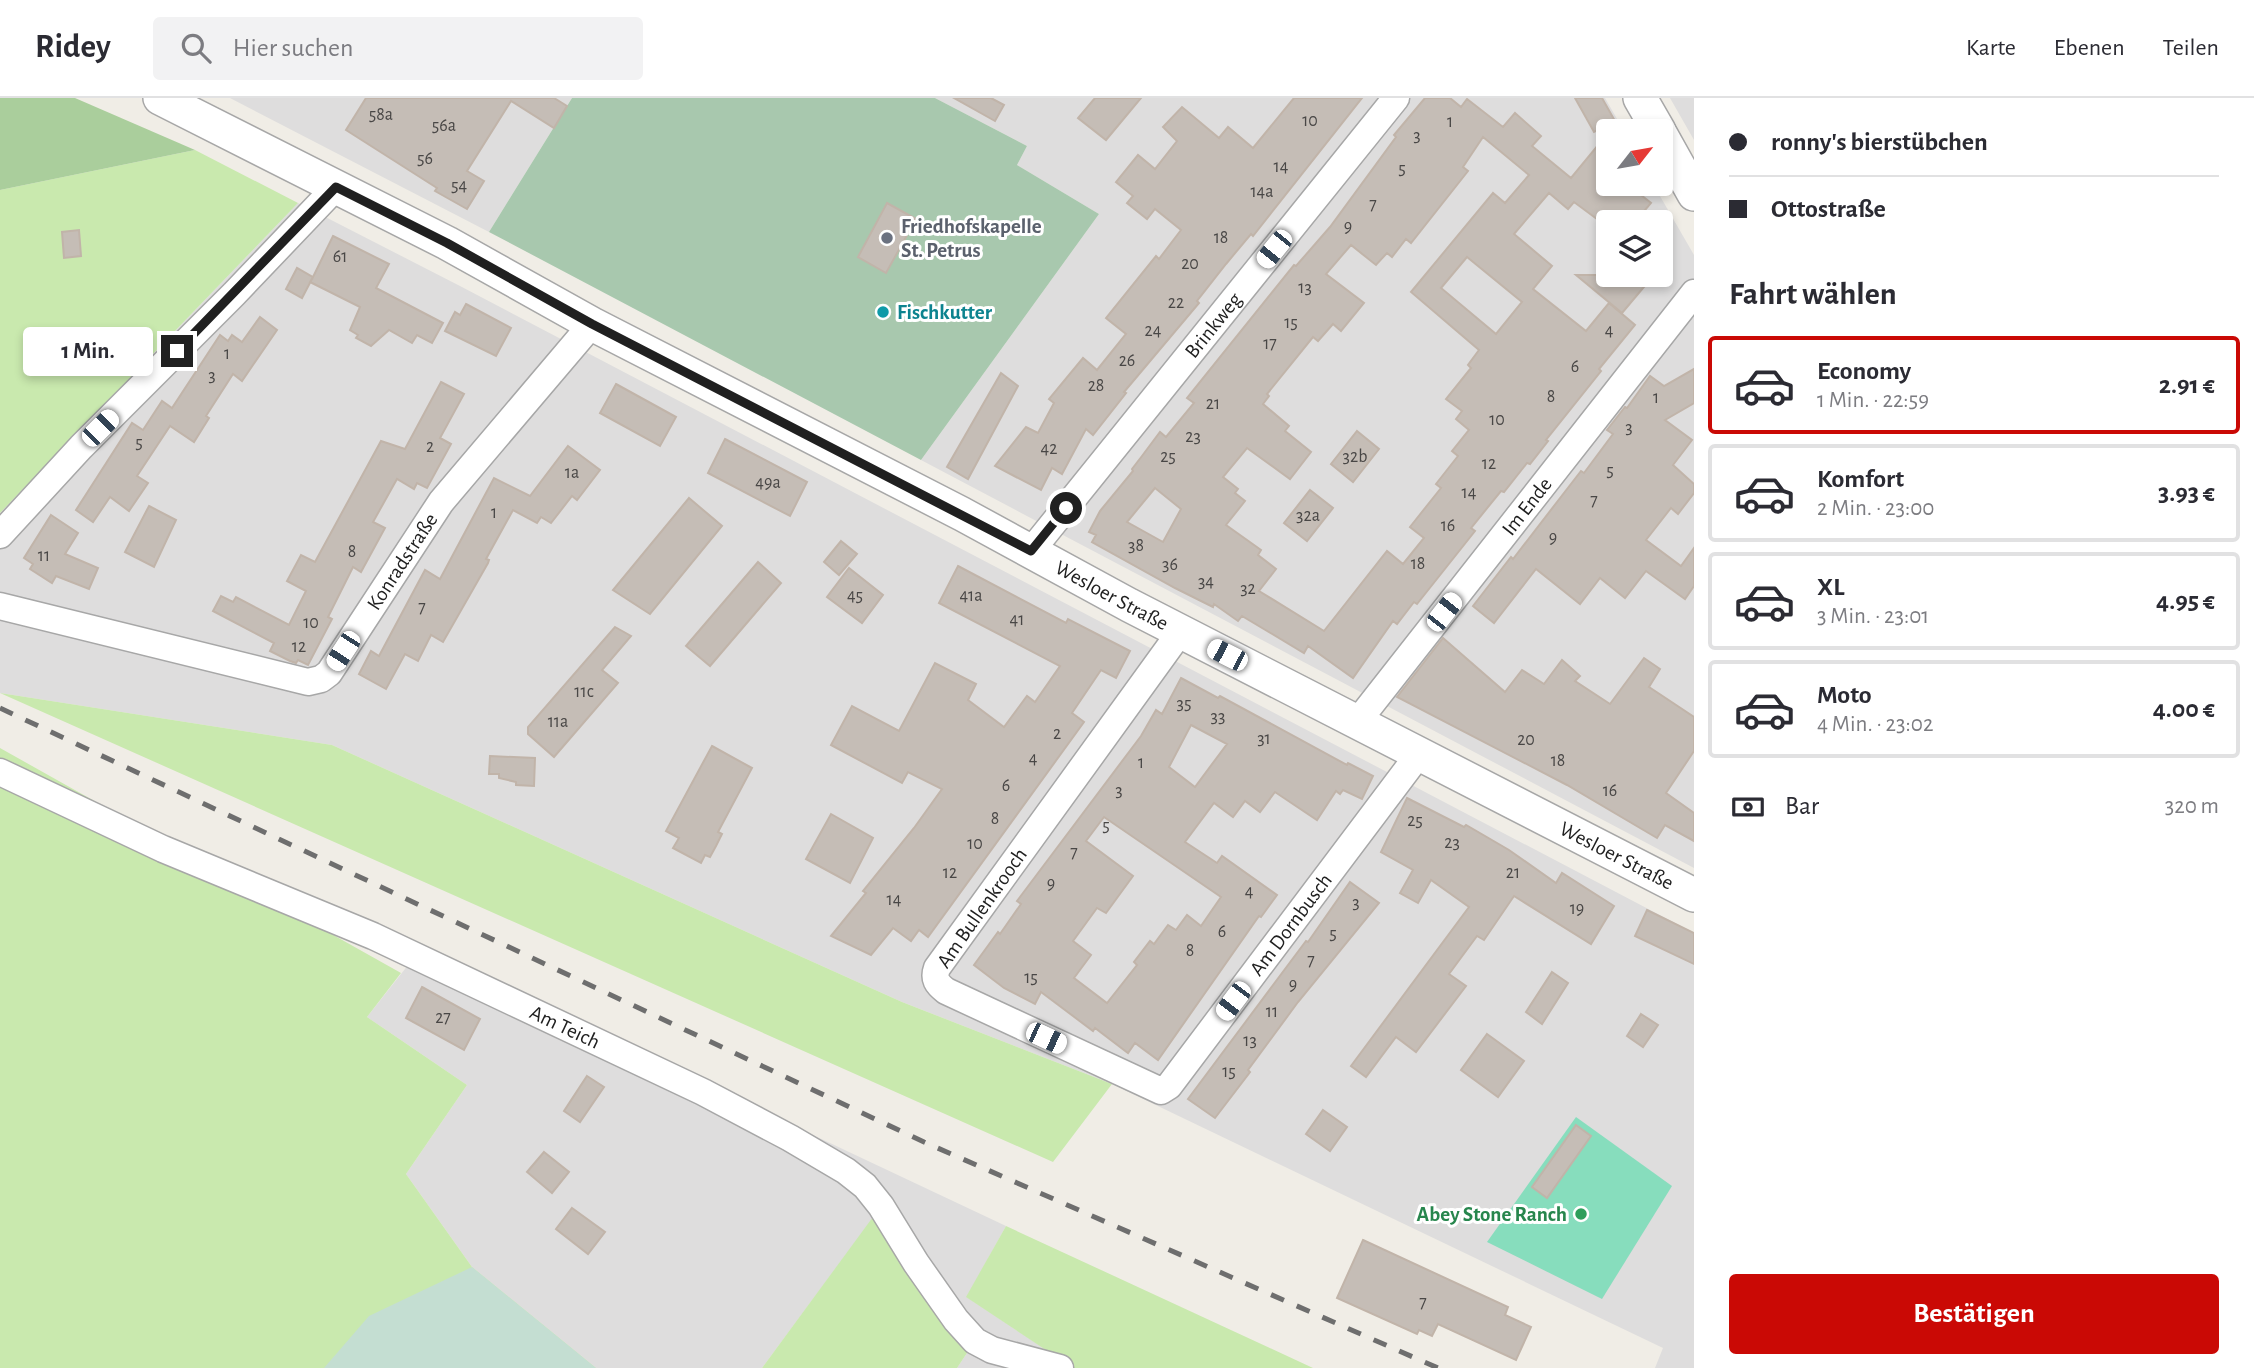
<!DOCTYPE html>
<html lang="de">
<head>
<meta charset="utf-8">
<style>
	:root { --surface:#fff; --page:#f2f2f3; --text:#2b2b33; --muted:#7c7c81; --line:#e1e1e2; --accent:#ca0905 }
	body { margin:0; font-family:"Alegreya Sans",sans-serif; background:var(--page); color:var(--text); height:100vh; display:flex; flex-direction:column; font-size:26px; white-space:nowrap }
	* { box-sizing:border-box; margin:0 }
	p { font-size:23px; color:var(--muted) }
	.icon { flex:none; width:38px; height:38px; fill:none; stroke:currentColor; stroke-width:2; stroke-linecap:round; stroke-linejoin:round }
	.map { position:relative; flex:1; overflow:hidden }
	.details { display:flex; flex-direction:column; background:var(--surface); width:560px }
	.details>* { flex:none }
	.top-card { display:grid; align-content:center; height:154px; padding:0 35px; background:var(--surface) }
	.needle { width:46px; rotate:59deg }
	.fabs { position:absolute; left:1596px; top:21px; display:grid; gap:14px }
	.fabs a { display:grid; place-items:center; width:77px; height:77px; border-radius:7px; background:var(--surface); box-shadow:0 4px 10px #0003; font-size:35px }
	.end { position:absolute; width:32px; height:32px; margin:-16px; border:9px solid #202020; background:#fff; box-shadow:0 0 0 4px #fff }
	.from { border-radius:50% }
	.bubble { position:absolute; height:49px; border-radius:7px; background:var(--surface); box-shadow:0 4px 10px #0003; font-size:23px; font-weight:700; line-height:49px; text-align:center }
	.car { position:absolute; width:21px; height:42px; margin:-21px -10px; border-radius:9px; box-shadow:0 0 5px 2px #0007; background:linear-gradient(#fff 24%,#345 0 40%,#fff 0 76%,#345 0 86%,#fff 0) }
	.top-card b { display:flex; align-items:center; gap:24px; height:66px; font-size:26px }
	.top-card b+b { border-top:2px solid var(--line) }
	.top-card i { width:18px; height:18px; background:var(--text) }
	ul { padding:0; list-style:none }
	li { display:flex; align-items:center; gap:21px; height:98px; margin:0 14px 10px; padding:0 21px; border:4px solid var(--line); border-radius:7px }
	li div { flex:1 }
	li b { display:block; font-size:26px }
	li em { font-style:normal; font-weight:700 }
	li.current { border-color:var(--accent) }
	li>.icon { width:63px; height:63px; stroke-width:1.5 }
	h2 { padding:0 35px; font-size:32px; line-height:84px }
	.pay { display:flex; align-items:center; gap:18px; height:77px; padding:0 35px; font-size:26px }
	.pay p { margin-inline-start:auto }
	.primary-button { display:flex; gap:14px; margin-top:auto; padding:14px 35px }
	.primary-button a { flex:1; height:80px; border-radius:7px; background:var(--accent); color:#fff; font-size:28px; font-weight:700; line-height:80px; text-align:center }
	header { display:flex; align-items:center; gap:42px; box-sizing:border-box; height:98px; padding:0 35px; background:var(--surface); border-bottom:2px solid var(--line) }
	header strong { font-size:33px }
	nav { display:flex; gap:38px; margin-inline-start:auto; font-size:24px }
	.search { width:490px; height:63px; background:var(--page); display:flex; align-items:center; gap:18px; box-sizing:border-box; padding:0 24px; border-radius:7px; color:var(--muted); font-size:26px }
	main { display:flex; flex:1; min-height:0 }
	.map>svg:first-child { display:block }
</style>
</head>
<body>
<header>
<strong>Ridey</strong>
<div class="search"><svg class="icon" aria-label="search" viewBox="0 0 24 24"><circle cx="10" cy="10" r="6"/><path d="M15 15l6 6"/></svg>Hier suchen</div>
<nav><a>Karte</a><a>Ebenen</a><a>Teilen</a></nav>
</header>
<main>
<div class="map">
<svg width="1694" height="1270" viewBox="0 0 1694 1270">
	<rect width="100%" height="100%" fill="#f0ede6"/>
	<g fill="#dedddd" fill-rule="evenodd">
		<polygon points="230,0 572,0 489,134"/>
		<path d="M935 0H1605L1624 33H1608V86H1653L1694 157V770L921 362 1099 116 1017 67 1027 48ZM1608 124H1661V177H1608Z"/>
		<polygon points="1670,0 1694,0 1694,42"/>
		<polygon points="298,105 460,188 1694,835 1694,1270 1655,1270 1663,1250 1112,986 902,904 332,647 0,595 0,415"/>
		<polygon points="420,852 1006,1128 967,1199 1073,1270 957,1270 975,1243 881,1109 762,1270 596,1270 472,1169 406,1076 467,987 367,919"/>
	</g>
	<g fill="#c9e9ae">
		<polygon points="195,52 298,105 0,415 0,92"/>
		<polygon points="0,595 332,647 902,904 1112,986 1053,1064"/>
		<polygon points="0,650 401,875 367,919 467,987 406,1076 472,1169 596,1270 0,1270"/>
		<polygon points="881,1108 975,1243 957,1270 762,1270"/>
		<polygon points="1006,1128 1313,1270 1073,1270 966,1199"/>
	</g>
	<polygon fill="#aace9c" points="0,0 75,0 195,52 0,92"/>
	<polygon fill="#c4ded2" points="472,1169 596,1270 324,1270 369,1218"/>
	<polygon fill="#a8c8ae" points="572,0 935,0 1027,48 1017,67 1099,116 921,362 489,134"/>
	<polygon fill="#87ddbd" points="1576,1019 1672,1088 1602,1201 1487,1144"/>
	<g fill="#c5bdb6" stroke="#c1b4a9" stroke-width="2" fill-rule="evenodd">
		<polygon points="366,0 554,0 567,8 554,30 511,3 467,73 484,83 467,111 435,93 437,90 346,32"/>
		<polygon points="954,0 991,0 1004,7 995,23"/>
		<polygon points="1095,0 1141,0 1106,42 1078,20"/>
		<polygon points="1294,0 1362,0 1253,138 1251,136 1226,166 1197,203 1199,205 1124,294 1126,295 1093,337 1086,331 1062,376 1052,370 1041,392 995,368 1026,329 1038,335 1054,305 1049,301 1083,260 1097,272 1126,236 1106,220 1156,158 1159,161 1181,132 1155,111 1147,121 1127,105 1133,98 1116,84 1138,57 1155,71 1177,43 1163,29 1182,9 1219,40 1228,29 1253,50"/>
		<path d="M1425 0H1450L1461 9 1467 1 1503 29 1515 15 1541 38 1532 48 1571 80 1608 35V86H1627L1651 105 1635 124H1601L1574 104 1568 111 1549 95 1514 136 1552 168 1533 191 1586 233 1609 205 1635 227 1599 271 1601 273 1546 342 1548 343 1530 366 1527 365 1504 394 1501 393 1471 430 1475 433 1417 506 1414 504 1397 526 1393 523 1353 580 1308 548 1304 555 1242 518 1238 523 1214 506 1213 509 1175 490 1092 444 1096 437 1089 434 1100 413 1133 373 1132 371 1142 358 1160 334 1166 339 1194 305 1187 300 1294 167 1296 168 1330 129 1396 39 1394 37ZM1483 39 1529 77 1505 105 1493 95 1411 194 1479 252 1468 267 1471 270 1446 301 1462 313 1456 321 1469 332 1452 353 1458 358 1436 386 1441 390 1410 429 1424 440 1403 466 1387 453 1324 533 1259 493 1276 471 1258 457 1261 452 1226 427 1245 403 1235 395 1238 391 1223 379 1247 350 1290 381 1311 354 1285 333 1289 328 1263 306 1269 298 1267 296 1313 239 1318 243 1333 226 1341 233 1364 205 1326 176 1351 147 1376 167 1387 155 1392 159 1406 141 1411 145 1468 73 1463 69ZM1467 159 1522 204 1496 236 1441 190ZM1155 390 1181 411 1163 444 1127 424Z"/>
		<polygon points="1575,0 1602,0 1615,23 1594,34"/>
		<polygon points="887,105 916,121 886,175 858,159"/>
		<polygon points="79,132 81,158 64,160 62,134"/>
		<polygon points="333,138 389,166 376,190 443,225 432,245 417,237 412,245 389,232 371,248 356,240 358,237 350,232 360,209 310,184 313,179 302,200 286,191 297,170 313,179"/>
		<polygon points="1576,177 1654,177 1622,215"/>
		<polygon points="466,206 511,230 496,258 445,233 455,214 460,217"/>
		<polygon points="260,219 277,232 242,283 233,276 206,318 209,320 194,344 170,328 137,378 148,385 129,413 110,399 93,424 76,412 132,325 143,332 162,303 172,310 220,237 228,243 232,237 242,244"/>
		<polygon points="1694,271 1694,305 1665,322 1692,342 1673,367 1694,386 1694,395 1678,416 1671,410 1646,442 1681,468 1694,450 1694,488 1685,501 1646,473 1625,500 1600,480 1580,506 1536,471 1494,525 1473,508 1511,459 1513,461 1581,373 1584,375 1613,336 1607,332 1625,309 1627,310 1650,278 1664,288"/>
		<polygon points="1001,275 1018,288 968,381 947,369"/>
		<polygon points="441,284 464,296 440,340 451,346 427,390 417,385 414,391 397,381 373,424 385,430 361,474 353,469 328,519 332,521 308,567 298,562 296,565 290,563 270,553 274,545 213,513 221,498 233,504 236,499 289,527 306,493 287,483 301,457 315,464 381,343 405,351"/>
		<polygon points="616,286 676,319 660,348 600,315"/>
		<polygon points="1357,333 1379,351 1353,384 1331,366"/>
		<polygon points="725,341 807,384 790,418 708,375"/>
		<polygon points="568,348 600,372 577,402 572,398 551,425 541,419 537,425 513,412 486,461 489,462 488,465 443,544 431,537 418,563 405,556 386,591 359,576 371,553 379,558 425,472 440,481 494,380 530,398"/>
		<polygon points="1310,392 1333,410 1307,443 1284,425"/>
		<polygon points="689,400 722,428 650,516 613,492"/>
		<polygon points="149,408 176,422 154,469 125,454"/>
		<polygon points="51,417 78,435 65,456 98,470 89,491 56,478 52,485 30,471 33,466 24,460"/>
		<polygon points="841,443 857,456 839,477 824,464"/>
		<polygon points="758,464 781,485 710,568 686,548"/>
		<polygon points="958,468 1066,525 1068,521 1130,553 1116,580 1101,572 1072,615 1084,624 928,839 919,832 911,843 893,830 871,857 831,838 866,795 863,793 914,730 942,691 908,674 902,685 831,647 852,608 899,633 935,565 976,586 968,602 1004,629 1027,598 1035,604 1060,568 939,505"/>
		<polygon points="849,470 883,497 862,525 827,499"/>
		<polygon points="615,529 631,538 602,572 618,585 554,659 528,636 528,629"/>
		<polygon points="1443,540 1505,594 1522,572 1544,586 1562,562 1580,578 1575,583 1610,606 1644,560 1660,571 1649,589 1694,619 1694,653 1666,695 1694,715 1694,743 1665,727 1657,740 1567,687 1397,599"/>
		<path d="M1181 580 1218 600 1220 598 1347 667 1348 665 1373 678 1362 701 1343 692 1340 696 1336 693 1317 722 1275 694 1260 714 1245 703 1233 719 1214 705 1185 744 1217 765 1222 758 1277 797 1261 819 1259 818 1158 962 1135 945 1128 955 1095 930 1093 933 1041 894 1035 906 1004 890 974 867 998 834 1000 836 1021 806 1017 803 1141 638 1156 612 1162 616ZM1191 627 1227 646 1195 689 1169 669ZM1104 719 1221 799 1201 828 1187 817 1176 832 1168 827 1154 846 1150 843 1134 864 1137 867 1107 905 1074 880 1091 857 1073 843 1097 810 1106 815 1133 778 1086 743Z"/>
		<polygon points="712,648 752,670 718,734 722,736 716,748 710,759 705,757 701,765 673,750 679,740 666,733"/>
		<polygon points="490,658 535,660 534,688 516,687 516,684 499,680 499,676 489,676"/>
		<polygon points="1407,700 1464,729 1466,727 1509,752 1556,785 1562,775 1614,808 1591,846 1514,798 1484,842 1477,838 1449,876 1466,888 1416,954 1396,939 1366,979 1351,968 1469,809 1431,782 1418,805 1400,795 1413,772 1381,754"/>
		<polygon points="831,716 873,740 850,785 806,761"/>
		<polygon points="1350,784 1379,805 1298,904 1248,972 1250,974 1215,1020 1188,1001 1306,843 1308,844"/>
		<polygon points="1647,812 1694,835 1694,866 1635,838"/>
		<polygon points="1552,874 1568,885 1542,926 1526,914"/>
		<polygon points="422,889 480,921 464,952 406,920"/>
		<polygon points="1641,916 1658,927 1643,949 1627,938"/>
		<polygon points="1487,936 1524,963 1498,999 1461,972"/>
		<polygon points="587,978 604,989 580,1024 564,1013"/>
		<polygon points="1323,1012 1347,1029 1330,1053 1306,1036"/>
		<polygon points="1576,1027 1591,1038 1547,1100 1532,1089"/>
		<polygon points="544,1054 569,1074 552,1095 527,1074"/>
		<polygon points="572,1110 605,1134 588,1156 556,1131"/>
		<polygon points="1363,1142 1508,1209 1505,1217 1531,1229 1516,1262 1438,1226 1432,1238 1419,1232 1417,1236 1337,1200"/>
	</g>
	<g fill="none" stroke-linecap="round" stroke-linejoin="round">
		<g stroke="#a7a7a7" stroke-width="29">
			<g id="minor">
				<polyline points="0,437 81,349 234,196 336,89"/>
				<path id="s1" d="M1031 453 1396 0"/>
				<path id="s2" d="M0 508 308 584 321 581 329 575 441 404 592 226"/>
				<path id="s3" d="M1181 533 937 870C933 881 937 886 946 893L1161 993 1169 988 1419 656"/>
				<path id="s4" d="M1358 623 1694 195"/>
				<path id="s5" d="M0 674 163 751 373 838 703 994 790 1040 846 1073 865 1088 881 1108 916 1165 956 1222 975 1243 992 1252 1060 1270"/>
			</g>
		</g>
		<g stroke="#a7a7a7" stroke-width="36">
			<g id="tertiary">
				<path id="s6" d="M160 0 447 145 592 226 962 416 1129 507 1694 797"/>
				<polyline points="1640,0 1659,33"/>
				<polyline points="1661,37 1694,96"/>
			</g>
		</g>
		<use href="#minor" stroke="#fff" stroke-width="26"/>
		<use href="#tertiary" stroke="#fff" stroke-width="33"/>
		<polyline stroke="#6e6e6e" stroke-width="5" stroke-dasharray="14 14" stroke-linecap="butt" points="0,610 924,1044 1438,1270"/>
	</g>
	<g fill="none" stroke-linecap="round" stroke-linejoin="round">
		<polyline stroke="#202020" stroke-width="9" points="177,253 336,89 447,145 592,226 1031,453 1066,410"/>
	</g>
	<circle fill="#6b7280" stroke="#fff" stroke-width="2.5" cx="887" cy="140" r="7"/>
	<circle fill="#0f9aa8" stroke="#fff" stroke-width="2.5" cx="883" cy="214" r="7"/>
	<circle fill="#2e9e5b" stroke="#fff" stroke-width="2.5" cx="1581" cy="1116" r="7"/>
	<g text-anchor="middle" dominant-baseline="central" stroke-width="6" stroke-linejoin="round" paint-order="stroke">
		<g font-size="18" fill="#494746">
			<text x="381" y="17">58a</text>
			<text x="1310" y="23">10</text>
			<text x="1450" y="24">1</text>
			<text x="444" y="28">56a</text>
			<text x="1417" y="38">3</text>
			<text x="425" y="61">56</text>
			<text x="1281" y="69">14</text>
			<text x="1402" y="71">5</text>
			<text x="459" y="88">54</text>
			<text x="1262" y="94">14a</text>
			<text x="1373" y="107">7</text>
			<text x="1348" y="129">9</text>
			<text x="1221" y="140">18</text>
			<text x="340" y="159">61</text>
			<text x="1190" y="166">20</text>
			<text x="1305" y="190">13</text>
			<text x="1176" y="205">22</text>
			<text x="1291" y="225">15</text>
			<text x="1153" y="233">24</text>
			<text x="1609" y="233">4</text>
			<text x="1270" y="246">17</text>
			<text x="227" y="256">1</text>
			<text x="1127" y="263">26</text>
			<text x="1575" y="269">6</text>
			<text x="212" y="278">3</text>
			<text x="1096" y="288">28</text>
			<text x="1551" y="299">8</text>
			<text x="1656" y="300">1</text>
			<text x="1213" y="306">21</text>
			<text x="1497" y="322">10</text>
			<text x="1629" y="330">3</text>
			<text x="1193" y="339">23</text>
			<text x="139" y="345">5</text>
			<text x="430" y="349">2</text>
			<text x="1049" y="351">42</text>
			<text x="1168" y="359">25</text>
			<text x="1355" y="359">32b</text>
			<text x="1489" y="366">12</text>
			<text x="1610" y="373">5</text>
			<text x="572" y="375">1a</text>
			<text x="768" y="385">49a</text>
			<text x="1469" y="395">14</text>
			<text x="1594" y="403">7</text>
			<text x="494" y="415">1</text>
			<text x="1308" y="418">32a</text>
			<text x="1448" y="428">16</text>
			<text x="1553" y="440">9</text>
			<text x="1136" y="448">38</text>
			<text x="352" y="454">8</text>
			<text x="44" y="458">11</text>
			<text x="1418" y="466">18</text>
			<text x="1170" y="467">36</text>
			<text x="1206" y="484">34</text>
			<text x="1248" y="491">32</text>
			<text x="855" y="498">45</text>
			<text x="971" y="498">41a</text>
			<text x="422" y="510">7</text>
			<text x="1017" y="522">41</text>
			<text x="311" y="525">10</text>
			<text x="299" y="549">12</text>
			<text x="584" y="594">11c</text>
			<text x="1184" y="606">35</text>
			<text x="1218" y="619">33</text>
			<text x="558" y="624">11a</text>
			<text x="1057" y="636">2</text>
			<text x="1264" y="641">31</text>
			<text x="1526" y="642">20</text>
			<text x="1033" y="661">4</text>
			<text x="1558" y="663">18</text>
			<text x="1141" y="665">1</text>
			<text x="1006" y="688">6</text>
			<text x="1119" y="693">3</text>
			<text x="1610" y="693">16</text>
			<text x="995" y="721">8</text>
			<text x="1415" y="723">25</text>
			<text x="1106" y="728">5</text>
			<text x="1452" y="745">23</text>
			<text x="975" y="746">10</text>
			<text x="1074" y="755">7</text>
			<text x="950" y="775">12</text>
			<text x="1513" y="775">21</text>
			<text x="1051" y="786">9</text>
			<text x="1249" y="794">4</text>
			<text x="894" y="802">14</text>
			<text x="1356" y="805">3</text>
			<text x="1577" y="811">19</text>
			<text x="1222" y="834">6</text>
			<text x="1333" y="836">5</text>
			<text x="1190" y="853">8</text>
			<text x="1311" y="863">7</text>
			<text x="1031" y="880">15</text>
			<text x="1293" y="887">9</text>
			<text x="1272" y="914">11</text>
			<text x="443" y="920">27</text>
			<text x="1250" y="943">13</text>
			<text x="1229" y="974">15</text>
			<text x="1423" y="1205">7</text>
		</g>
		<g font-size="21" font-weight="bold" fill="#5b616d" stroke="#fff" text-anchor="start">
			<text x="901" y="128">Friedhofskapelle<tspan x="901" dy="24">St. Petrus</tspan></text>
		</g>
		<g font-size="21" font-weight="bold" fill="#0d838f" stroke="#fff" text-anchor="start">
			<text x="897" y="214">Fischkutter</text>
		</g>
		<g font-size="21" fill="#202020" stroke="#fff">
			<text stroke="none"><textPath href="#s1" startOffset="290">Brinkweg</textPath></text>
			<text stroke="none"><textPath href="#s4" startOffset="273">Im Ende</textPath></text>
			<text stroke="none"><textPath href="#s2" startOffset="474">Konradstraße</textPath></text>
			<text stroke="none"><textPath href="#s6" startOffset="1074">Wesloer Straße</textPath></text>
			<text stroke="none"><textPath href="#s6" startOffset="1642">Wesloer Straße</textPath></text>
			<text transform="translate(982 810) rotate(-55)">Am Bullenkrooch</text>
			<text stroke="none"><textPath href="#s3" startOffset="892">Am Dornbusch</textPath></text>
			<text stroke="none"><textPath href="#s5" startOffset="620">Am Teich</textPath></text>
		</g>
		<g font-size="21" font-weight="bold" fill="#27864d" stroke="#fff" text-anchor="end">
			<text x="1567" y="1116">Abey Stone Ranch</text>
		</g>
	</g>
</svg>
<div class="fabs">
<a><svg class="needle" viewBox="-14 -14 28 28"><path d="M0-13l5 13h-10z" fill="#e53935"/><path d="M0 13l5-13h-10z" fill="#7c7c81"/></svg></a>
<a><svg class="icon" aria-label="layers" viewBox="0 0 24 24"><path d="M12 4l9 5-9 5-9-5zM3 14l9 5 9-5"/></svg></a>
</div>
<i class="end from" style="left:1066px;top:410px"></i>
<i class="end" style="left:177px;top:253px"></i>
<div class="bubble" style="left:23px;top:229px;width:130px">1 Min.</div>
<i class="car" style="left:1274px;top:151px;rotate:219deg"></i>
<i class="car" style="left:100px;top:330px;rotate:45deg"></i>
<i class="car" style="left:1444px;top:514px;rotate:38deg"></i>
<i class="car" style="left:343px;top:553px;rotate:213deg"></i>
<i class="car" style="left:1227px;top:557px;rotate:297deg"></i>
<i class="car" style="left:1233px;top:903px;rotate:217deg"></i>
<i class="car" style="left:1046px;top:940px;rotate:115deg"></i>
</div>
<section class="details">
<div class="top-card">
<b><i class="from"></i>ronny's bierstübchen</b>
<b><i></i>Ottostraße</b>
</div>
<h2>Fahrt wählen</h2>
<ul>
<li class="current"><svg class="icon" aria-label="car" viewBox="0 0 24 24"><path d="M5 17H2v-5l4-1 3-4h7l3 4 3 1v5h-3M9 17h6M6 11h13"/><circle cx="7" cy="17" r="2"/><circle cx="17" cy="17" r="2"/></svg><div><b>Economy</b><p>1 Min. · 22:59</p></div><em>2.91 €</em></li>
<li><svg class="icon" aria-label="car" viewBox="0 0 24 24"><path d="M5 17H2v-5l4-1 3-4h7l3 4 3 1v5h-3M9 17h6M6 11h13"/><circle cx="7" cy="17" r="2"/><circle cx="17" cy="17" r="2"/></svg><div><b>Komfort</b><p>2 Min. · 23:00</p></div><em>3.93 €</em></li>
<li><svg class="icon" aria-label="car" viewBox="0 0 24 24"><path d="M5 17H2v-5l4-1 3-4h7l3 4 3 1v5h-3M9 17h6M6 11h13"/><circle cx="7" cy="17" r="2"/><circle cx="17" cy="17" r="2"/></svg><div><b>XL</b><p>3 Min. · 23:01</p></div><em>4.95 €</em></li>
<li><svg class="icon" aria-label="car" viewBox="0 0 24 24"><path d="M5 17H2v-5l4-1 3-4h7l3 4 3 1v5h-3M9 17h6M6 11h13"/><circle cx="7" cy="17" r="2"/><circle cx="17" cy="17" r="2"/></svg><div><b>Moto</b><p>4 Min. · 23:02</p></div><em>4.00 €</em></li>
</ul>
<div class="pay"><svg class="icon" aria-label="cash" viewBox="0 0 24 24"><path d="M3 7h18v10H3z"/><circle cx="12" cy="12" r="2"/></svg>Bar<p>320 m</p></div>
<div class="primary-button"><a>Bestätigen</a></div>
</section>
</main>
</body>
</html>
